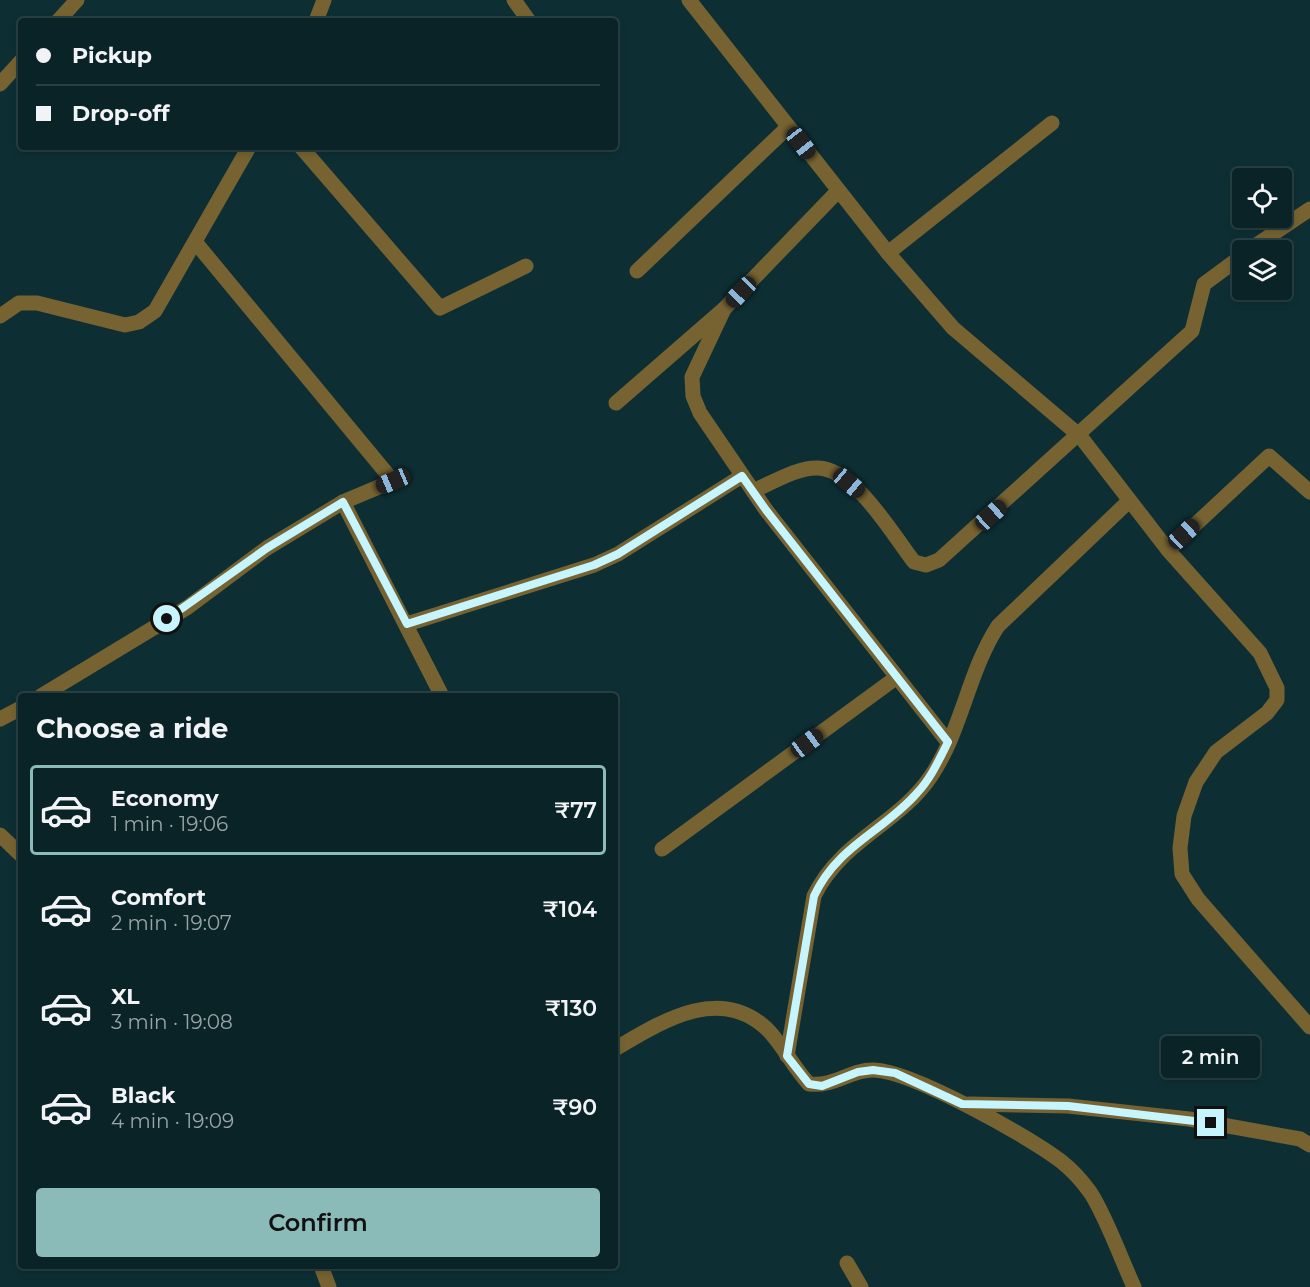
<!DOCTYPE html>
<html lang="en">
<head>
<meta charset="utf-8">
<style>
	:root { --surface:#0a2327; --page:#182f33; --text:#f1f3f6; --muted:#99a4a7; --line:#2a4044; --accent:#8bbbb9 }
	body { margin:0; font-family:Montserrat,sans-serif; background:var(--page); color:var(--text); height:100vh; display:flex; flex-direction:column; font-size:22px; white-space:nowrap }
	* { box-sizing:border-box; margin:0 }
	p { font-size:20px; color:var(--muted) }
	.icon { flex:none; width:33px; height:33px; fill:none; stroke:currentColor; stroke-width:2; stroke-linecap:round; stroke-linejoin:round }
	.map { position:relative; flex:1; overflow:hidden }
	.panel { position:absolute; left:18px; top:693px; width:600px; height:576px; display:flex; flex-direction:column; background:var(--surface); border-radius:6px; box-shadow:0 3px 9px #0003,0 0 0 2px var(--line) }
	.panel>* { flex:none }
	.banner { position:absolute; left:18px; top:18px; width:600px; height:132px; border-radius:6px; box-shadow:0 3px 9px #0003,0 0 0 2px var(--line); display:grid; align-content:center; height:132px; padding:0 18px; background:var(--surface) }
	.buttons { position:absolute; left:1232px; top:168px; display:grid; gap:12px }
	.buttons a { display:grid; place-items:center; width:60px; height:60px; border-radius:6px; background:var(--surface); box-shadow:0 3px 9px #0003,0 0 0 2px var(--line); font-size:30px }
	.end { position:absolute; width:27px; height:27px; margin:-14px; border:8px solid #c6f5fd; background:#111; box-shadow:0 0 0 3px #111 }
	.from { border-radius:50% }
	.bubble { position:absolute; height:42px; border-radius:6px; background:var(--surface); box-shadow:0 3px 9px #0003,0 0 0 2px var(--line); font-size:20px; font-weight:600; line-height:42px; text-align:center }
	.car { position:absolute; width:18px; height:36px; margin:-18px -9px; border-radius:8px; box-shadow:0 0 4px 2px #0007; background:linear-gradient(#222 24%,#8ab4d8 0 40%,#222 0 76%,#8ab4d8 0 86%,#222 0) }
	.banner b { display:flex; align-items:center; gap:21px; height:57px; font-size:22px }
	.banner b+b { border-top:2px solid var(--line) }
	.banner i { width:15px; height:15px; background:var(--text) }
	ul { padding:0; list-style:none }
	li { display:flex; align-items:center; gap:18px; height:90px; margin:0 12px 9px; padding:0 6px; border:3px solid transparent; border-radius:6px }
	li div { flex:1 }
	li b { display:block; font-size:22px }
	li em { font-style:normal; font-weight:600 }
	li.active { border-color:var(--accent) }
	li>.icon { width:54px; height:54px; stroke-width:1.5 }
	h2 { padding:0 18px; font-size:27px; line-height:72px }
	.primary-button { display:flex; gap:12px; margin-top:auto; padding:12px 18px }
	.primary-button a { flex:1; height:69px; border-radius:6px; background:var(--accent); color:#111; font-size:24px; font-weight:600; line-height:69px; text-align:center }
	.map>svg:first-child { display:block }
</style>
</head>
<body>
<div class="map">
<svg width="1310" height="1287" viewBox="0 0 1310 1287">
	<rect width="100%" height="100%" fill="#0d2f34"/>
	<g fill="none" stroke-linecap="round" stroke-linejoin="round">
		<g stroke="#766331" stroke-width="15">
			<polyline points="514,0 529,21"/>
			<polyline points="689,0 888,253 953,328 1080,436 1168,550 1260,653 1277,688 1277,700 1267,713 1216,752 1196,782 1184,816 1180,848 1182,874 1198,899 1310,1027"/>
			<polyline points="58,21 77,0"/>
			<polyline points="316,21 324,0"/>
			<polyline points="0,84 21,61"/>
			<polyline points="301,147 440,308 526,266"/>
			<polyline points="1249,250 1310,209"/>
			<polyline points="888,253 1052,123"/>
			<polyline points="637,271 788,127"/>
			<polyline points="724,309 692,377 693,396 700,413 766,510 948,742"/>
			<polyline points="0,316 19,303 37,303 125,325 139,322 155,311 249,147"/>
			<polyline points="616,403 724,309 838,191"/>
			<path d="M753 491C772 483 797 467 818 468 855 469 893 535 914 562L926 565 939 560 1192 331 1204 284 1242 256"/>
			<polyline points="343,502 442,696"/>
			<polyline points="1168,550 1269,456 1310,492"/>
			<polyline points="407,624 594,565 618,554 742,476"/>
			<polyline points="41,696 188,607 267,548 343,502 393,481 196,243"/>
			<polyline points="0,719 21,708"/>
			<polyline points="0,835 21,855"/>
			<polyline points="662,849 897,677"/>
			<path d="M615 1049C661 1022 719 984 767 1029 783 1045 793 1067 809 1084 835 1087 851 1069 874 1070 912 1071 1030 1137 1062 1162 1072 1170 1082 1181 1090 1192 1105 1214 1122 1261 1134 1287"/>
			<path d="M787 1056 814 896C841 840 899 824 931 776 962 730 968 672 998 626L1129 501"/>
			<polyline points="969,1104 1068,1106 1189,1119 1300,1139 1310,1145"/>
			<polyline points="847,1263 861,1287"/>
			<polyline points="321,1266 329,1287"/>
		</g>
	</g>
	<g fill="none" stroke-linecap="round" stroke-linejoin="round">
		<path stroke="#c6f5fd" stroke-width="8" d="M167 619 267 548 343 502 407 624 594 565 618 554 742 476 766 510 948 742C939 760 931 778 917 793 883 832 838 845 814 896L787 1056 809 1084 822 1086 858 1072 873 1070 895 1073 962 1104 1068 1106 1211 1123"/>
	</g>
</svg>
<div class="buttons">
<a><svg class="icon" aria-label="locate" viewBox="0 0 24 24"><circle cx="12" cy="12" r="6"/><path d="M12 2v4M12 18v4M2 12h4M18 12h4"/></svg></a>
<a><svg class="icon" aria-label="layers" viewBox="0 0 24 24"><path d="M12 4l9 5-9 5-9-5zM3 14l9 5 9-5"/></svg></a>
</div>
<i class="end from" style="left:167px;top:619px"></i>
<i class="end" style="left:1211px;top:1123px"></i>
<div class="bubble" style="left:1161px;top:1036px;width:99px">2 min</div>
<i class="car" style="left:801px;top:143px;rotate:142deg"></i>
<i class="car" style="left:741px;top:292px;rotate:224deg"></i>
<i class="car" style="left:393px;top:481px;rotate:247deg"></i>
<i class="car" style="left:849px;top:483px;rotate:130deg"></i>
<i class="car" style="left:991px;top:515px;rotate:48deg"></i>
<i class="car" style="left:1184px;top:534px;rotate:47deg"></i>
<i class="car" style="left:807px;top:743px;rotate:54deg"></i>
<div class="banner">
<b><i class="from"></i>Pickup</b>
<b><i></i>Drop-off</b>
</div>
<section class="panel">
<h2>Choose a ride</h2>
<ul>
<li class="active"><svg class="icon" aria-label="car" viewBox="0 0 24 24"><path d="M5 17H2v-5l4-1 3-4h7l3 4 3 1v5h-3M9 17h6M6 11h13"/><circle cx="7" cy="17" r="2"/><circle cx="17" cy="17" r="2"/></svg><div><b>Economy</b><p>1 min · 19:06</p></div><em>₹77</em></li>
<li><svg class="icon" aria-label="car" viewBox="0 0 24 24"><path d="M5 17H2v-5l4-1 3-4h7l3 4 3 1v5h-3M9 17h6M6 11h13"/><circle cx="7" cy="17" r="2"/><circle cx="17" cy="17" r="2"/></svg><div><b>Comfort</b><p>2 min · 19:07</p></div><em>₹104</em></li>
<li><svg class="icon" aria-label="car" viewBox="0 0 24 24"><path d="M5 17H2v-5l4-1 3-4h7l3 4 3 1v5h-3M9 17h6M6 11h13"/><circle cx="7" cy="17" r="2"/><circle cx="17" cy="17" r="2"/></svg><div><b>XL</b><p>3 min · 19:08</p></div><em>₹130</em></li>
<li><svg class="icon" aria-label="car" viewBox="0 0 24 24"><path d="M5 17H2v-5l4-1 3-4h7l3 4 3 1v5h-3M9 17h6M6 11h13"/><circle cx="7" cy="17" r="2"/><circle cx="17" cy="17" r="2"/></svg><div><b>Black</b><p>4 min · 19:09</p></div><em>₹90</em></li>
</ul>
<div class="primary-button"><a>Confirm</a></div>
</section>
</div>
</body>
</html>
